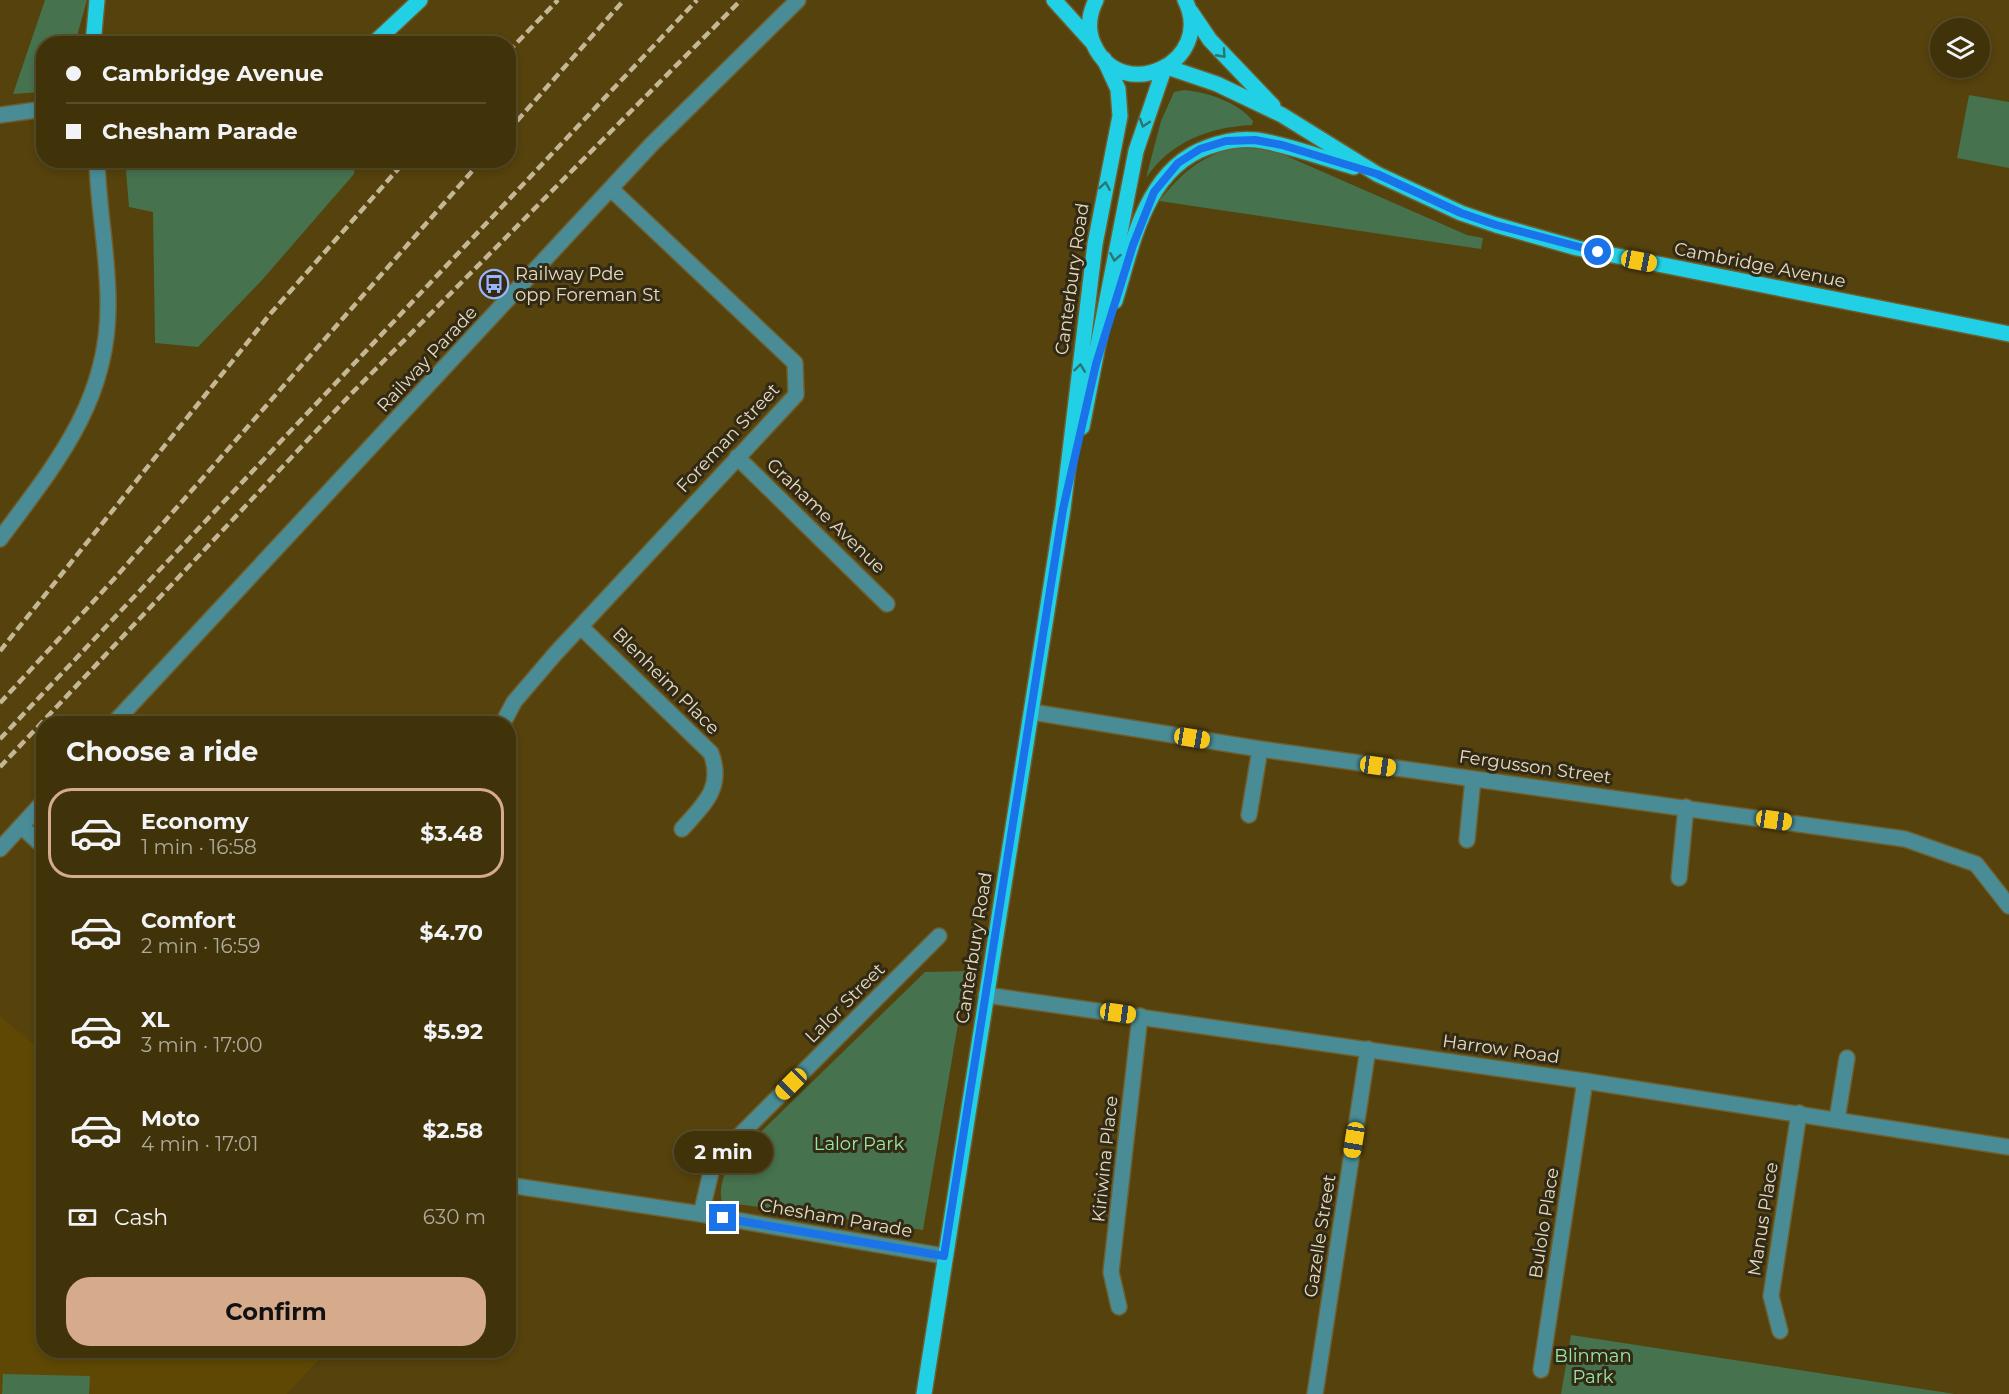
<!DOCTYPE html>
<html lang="en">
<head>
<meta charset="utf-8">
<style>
	:root { --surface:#403209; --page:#473a12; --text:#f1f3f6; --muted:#aeaa9c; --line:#594d2a; --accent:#d6ab8b }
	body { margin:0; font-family:Montserrat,sans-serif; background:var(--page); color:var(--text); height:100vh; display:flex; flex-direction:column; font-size:22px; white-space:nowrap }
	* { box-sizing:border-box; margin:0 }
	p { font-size:20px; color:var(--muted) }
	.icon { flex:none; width:33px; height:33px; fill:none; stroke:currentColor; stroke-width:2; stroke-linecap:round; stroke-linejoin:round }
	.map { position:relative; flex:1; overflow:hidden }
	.sheet { position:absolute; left:36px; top:716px; width:480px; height:642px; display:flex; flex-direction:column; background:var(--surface); border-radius:24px; box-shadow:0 3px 9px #0003,0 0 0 2px var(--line) }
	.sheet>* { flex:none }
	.top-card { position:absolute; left:36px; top:36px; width:480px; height:132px; border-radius:24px; box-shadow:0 3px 9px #0003,0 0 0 2px var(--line); display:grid; align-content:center; height:132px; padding:0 30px; background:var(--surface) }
	.tools { position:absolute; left:1930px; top:18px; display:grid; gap:12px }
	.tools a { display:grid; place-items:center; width:60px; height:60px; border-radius:50%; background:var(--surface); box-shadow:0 3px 9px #0003,0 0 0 2px var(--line); font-size:30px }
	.end { position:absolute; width:27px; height:27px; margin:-14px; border:8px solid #1a73e8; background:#fff; box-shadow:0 0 0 3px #fff }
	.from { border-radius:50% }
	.bubble { position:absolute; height:42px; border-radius:21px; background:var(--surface); box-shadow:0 3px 9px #0003,0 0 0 2px var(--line); font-size:20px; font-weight:700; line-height:42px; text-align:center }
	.car { position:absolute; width:18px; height:36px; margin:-18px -9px; border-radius:8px; box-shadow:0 0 4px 2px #0007; background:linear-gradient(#f5c518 24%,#345 0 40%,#f5c518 0 76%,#345 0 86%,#f5c518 0) }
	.top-card b { display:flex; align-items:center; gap:21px; height:57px; font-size:22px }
	.top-card b+b { border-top:2px solid var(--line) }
	.top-card i { width:15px; height:15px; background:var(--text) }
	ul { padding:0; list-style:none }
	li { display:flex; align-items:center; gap:18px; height:90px; margin:0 12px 9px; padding:0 18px; border:3px solid transparent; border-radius:24px }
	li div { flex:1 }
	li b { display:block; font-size:22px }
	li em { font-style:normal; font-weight:700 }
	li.active { border-color:var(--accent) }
	li>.icon { width:54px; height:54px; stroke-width:1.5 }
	h2 { padding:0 30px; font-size:27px; line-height:72px }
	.pay { display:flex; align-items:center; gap:15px; height:66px; padding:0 30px; font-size:22px }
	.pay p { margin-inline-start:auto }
	.cta { display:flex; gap:12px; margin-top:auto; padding:12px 30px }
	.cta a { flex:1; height:69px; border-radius:24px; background:var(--accent); color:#111; font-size:24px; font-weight:700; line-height:69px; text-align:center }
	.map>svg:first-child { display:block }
</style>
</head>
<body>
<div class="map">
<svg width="2009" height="1394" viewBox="0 0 2009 1394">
	<rect width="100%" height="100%" fill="#55420c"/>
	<polygon fill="#5e4804" points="0,1016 43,1052 44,1350 328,1350 287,1394 0,1394"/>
	<g fill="#46724e">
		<polygon points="45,0 87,0 75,43 44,44 43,87 41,92 13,94"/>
		<path d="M1184 90C1207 92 1238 102 1253 121L1252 125C1209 127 1170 142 1146 178L1161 121 1174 92Z"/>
		<polygon points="1969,95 2009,102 2009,168 1957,158"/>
		<path d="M1234 147 1268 148 1467 235 1483 238 1481 249 1159 201C1183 172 1197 159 1234 147Z"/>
		<polygon points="132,160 355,160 355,161 354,174 263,279 198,347 155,343 153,212 129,207 126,171"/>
		<path d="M967 971 923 1230 722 1202C718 1186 725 1170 735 1157L925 972Z"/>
		<polygon points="1571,1335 1955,1394 1561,1394"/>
		<polygon points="3,1374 90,1376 89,1394 2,1394"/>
	</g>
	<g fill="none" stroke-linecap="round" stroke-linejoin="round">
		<g stroke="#6f5e2d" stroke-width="18">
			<g id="minor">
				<polyline points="0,115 44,109"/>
				<polyline points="737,457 887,604"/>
				<path d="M0 539C54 466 108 403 108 307 109 258 98 209 97 160"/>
				<path d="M581 627 711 753C724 788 704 804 682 829"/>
				<polyline points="1032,712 1260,749 1905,839 1976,864 2009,906"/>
				<polyline points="114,723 652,144 798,0"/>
				<polyline points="503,723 514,702 555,654 796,395 795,363 611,189"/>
				<polyline points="1249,815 1260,749"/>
				<polyline points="21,826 44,847"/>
				<polyline points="1467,840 1473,779"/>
				<polyline points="0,849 44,801"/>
				<polyline points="1679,878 1686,807"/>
				<polyline points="986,995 1585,1081 2009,1147"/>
				<polyline points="1837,1119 1847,1058"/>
				<polyline points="508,1185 701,1214 944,1256"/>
				<polyline points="701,1214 712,1168 725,1150 939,936"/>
				<polyline points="1119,1307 1111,1272 1140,1016"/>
				<polyline points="1780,1331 1771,1296 1799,1113"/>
				<polyline points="1541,1370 1585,1081"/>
				<polyline points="1315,1394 1368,1049"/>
			</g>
		</g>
		<g stroke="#6f5e2d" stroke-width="18">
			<g id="major">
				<polyline points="1054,0 1092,42"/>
				<path d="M1096 0C1089 14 1087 30 1094 45 1122 106 1216 62 1185 0"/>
				<polyline points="1191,12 1210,40 1273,106"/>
				<polyline points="93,44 97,0"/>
				<polyline points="373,44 420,0"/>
				<polyline points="1167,67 1217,84 1282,115 1377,174 1461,213 1496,225 1577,248 2009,334"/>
				<path d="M1115 301C1133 244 1145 169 1208 147 1224 141 1240 138 1257 140 1290 145 1322 158 1354 167"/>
				<polyline points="1082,427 1136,151 1164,69"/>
				<polyline points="924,1394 1063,509 1095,244 1120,116 1118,89 1104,59"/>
			</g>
		</g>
		<use href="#minor" stroke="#498c96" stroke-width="15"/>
		<use href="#major" stroke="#22d0e6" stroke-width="15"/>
		<g stroke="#c3b796" stroke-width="4.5" stroke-dasharray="9 4.5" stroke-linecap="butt">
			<polyline points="508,52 558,0"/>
			<polyline points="508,131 624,0"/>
			<polyline points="0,651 271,313 406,160"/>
			<polyline points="0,703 114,579 482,160"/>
			<polyline points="0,739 697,0"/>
			<polyline points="0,767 351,394 741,0"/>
		</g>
	</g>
	<defs><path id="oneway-chevron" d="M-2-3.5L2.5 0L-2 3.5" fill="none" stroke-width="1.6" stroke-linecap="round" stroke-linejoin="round" transform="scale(1.5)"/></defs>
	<g stroke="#2b7573">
		<use href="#oneway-chevron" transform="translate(1222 54) rotate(48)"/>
		<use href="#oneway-chevron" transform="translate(1144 123) rotate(108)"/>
		<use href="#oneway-chevron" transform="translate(1105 186) rotate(-81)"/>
		<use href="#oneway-chevron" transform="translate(1115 257) rotate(100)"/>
		<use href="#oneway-chevron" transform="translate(1080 368) rotate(-83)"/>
	</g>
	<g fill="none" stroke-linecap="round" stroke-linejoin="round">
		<polyline stroke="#1a73e8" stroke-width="8" points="723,1218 944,1256 1063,509 1096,364 1133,245 1154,192 1178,163 1200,149 1226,141 1255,140 1282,145 1377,174 1461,213 1496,225 1598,252"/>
	</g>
	<defs>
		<g id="bus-ring" transform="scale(1.5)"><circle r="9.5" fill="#332a15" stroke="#9bb5fd" stroke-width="1.5"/><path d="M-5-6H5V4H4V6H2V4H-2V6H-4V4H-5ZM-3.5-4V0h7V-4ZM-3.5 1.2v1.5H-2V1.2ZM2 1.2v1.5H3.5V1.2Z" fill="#9bb5fd"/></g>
	</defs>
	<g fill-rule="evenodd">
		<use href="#bus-ring" x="494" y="284"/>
	</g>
	<g text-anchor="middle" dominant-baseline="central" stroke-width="6" stroke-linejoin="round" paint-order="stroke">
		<g font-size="18" fill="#e5dbc1" stroke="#332a15">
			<text transform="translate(1760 265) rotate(11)">Cambridge Avenue</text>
			<text transform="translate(1072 279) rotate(-82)">Canterbury Road</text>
			<text transform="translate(427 359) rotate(-47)">Railway Parade</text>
			<text transform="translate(728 438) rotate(-47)">Foreman Street</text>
			<text transform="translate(826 516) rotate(44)">Grahame Avenue</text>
			<text transform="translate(666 681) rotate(45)">Blenheim Place</text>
			<text transform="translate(1535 767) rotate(8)">Fergusson Street</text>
			<text transform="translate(974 948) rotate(-81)">Canterbury Road</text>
			<text transform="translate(845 1003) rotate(-45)">Lalor Street</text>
			<text transform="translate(1501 1049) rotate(8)">Harrow Road</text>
			<text transform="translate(1105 1159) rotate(-84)">Kiriwina Place</text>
			<text transform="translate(836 1218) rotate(10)">Chesham Parade</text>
			<text transform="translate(1763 1219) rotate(-81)">Manus Place</text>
			<text transform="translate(1544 1223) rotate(-81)">Bulolo Place</text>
			<text transform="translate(1320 1236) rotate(-81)">Gazelle Street</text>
		</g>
		<g font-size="18" fill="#e5dbc1" stroke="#332a15" text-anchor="start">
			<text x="515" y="274">Railway Pde<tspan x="515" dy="21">opp Foreman St</tspan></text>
		</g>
		<g font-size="18" fill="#96e8a4" stroke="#332a15">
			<text x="859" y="1144">Lalor Park</text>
			<text x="1593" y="1356">Blinman<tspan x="1593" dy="21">Park</tspan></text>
		</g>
	</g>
</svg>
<div class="tools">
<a><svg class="icon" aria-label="layers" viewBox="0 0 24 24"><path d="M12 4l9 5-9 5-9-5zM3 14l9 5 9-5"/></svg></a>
</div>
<i class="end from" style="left:1598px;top:252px"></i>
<i class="end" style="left:723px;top:1218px"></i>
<div class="bubble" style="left:674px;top:1131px;width:99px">2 min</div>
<i class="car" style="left:1639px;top:261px;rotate:101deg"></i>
<i class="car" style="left:1192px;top:738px;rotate:99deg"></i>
<i class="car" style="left:1378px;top:766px;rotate:98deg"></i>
<i class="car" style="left:1774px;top:820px;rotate:98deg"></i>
<i class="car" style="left:1118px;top:1013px;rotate:98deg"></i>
<i class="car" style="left:791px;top:1084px;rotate:225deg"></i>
<i class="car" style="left:1354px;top:1140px;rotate:189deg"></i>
<div class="top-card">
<b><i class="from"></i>Cambridge Avenue</b>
<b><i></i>Chesham Parade</b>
</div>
<section class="sheet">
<h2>Choose a ride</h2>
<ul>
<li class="active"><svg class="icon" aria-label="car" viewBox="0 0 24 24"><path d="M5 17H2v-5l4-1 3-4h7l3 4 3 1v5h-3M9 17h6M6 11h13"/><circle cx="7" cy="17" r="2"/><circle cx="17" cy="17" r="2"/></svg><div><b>Economy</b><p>1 min · 16:58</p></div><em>$3.48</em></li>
<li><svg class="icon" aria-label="car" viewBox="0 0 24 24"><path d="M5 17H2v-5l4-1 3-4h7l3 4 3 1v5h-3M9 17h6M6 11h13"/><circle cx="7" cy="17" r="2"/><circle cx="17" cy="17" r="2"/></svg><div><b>Comfort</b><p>2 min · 16:59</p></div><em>$4.70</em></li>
<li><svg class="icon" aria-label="car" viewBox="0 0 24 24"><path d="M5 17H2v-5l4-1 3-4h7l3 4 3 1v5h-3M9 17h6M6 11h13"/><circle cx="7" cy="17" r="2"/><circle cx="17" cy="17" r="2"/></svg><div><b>XL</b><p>3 min · 17:00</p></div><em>$5.92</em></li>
<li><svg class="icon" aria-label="car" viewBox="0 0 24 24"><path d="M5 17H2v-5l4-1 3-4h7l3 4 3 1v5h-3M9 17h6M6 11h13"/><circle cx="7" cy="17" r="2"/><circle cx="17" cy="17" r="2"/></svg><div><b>Moto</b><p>4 min · 17:01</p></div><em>$2.58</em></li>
</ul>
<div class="pay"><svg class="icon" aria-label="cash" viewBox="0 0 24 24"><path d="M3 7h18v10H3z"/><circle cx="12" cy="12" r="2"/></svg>Cash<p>630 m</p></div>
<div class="cta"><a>Confirm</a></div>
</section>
</div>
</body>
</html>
